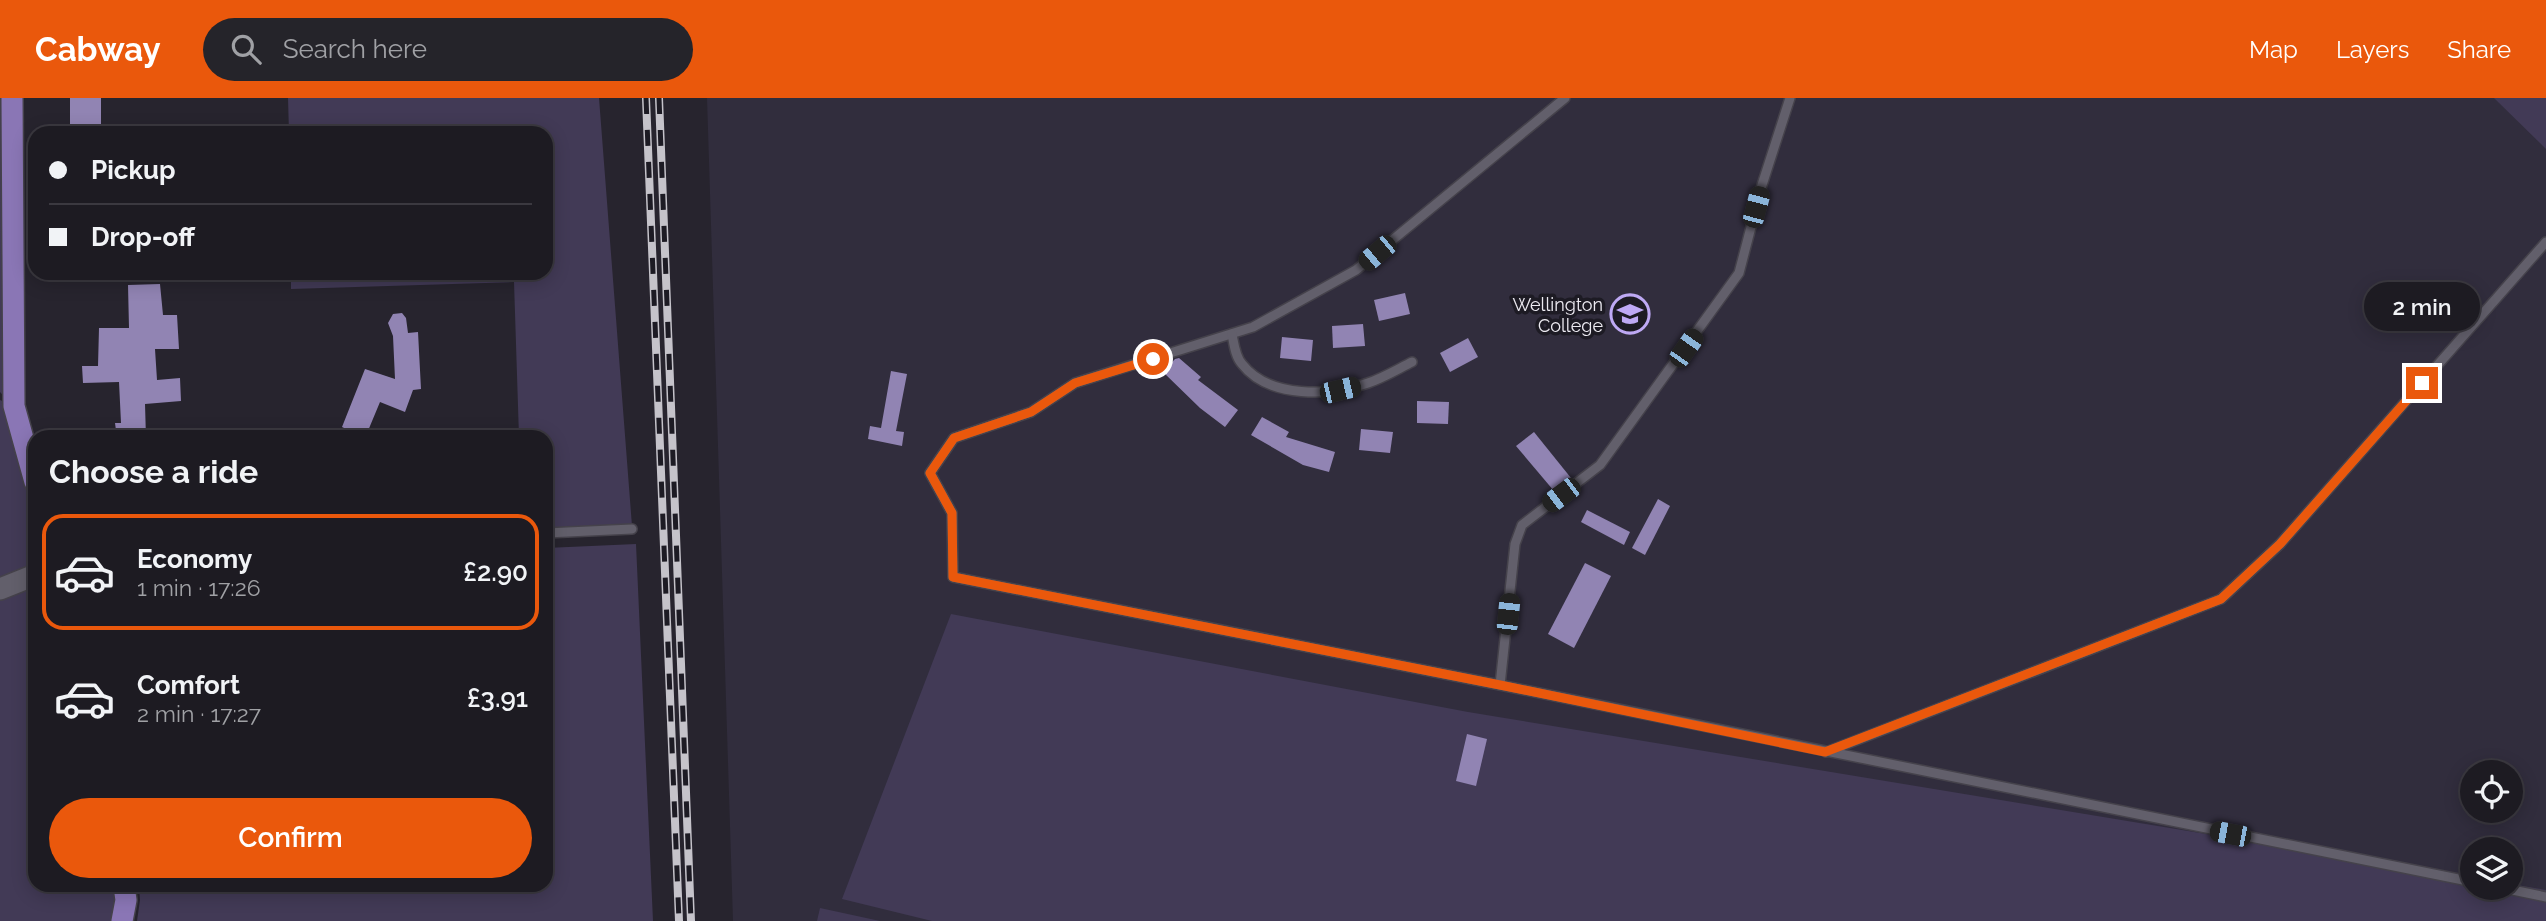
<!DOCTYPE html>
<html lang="en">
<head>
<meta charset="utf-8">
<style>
	:root { --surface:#1d1b22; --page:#25242a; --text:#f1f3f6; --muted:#a0a1a5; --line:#3b3940; --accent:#ea580c }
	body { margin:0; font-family:Raleway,sans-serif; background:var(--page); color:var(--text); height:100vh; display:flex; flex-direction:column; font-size:26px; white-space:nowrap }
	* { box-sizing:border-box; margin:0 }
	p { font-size:23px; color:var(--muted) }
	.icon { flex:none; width:38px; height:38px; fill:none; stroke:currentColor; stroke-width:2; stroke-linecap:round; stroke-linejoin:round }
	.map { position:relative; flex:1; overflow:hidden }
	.sheet { position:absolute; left:28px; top:332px; width:525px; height:462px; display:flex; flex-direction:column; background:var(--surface); border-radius:21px; box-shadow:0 4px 18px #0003,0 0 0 2px var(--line) }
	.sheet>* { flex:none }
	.hud { position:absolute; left:28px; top:28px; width:525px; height:154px; border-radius:21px; box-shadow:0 4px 18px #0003,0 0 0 2px var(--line); display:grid; align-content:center; height:154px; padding:0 21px; background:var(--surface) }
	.fabs { position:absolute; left:2460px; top:662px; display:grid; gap:14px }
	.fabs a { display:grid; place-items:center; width:63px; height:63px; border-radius:50%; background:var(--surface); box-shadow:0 4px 18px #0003,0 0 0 2px var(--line); font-size:35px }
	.end { position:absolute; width:32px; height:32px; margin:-16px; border:9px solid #ea580c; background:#fff; box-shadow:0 0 0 4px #fff }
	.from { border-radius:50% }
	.bubble { position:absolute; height:49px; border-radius:24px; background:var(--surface); box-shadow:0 4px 18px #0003,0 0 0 2px var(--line); font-size:23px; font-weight:600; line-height:49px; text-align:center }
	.car { position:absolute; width:21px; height:42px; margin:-21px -10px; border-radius:9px; box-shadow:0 0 5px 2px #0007; background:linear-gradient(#222 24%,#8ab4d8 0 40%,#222 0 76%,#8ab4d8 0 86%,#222 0) }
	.hud b { display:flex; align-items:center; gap:24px; height:66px; font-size:26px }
	.hud b+b { border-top:2px solid var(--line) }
	.hud i { width:18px; height:18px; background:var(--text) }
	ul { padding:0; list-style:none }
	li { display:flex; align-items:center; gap:21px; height:116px; margin:0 14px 10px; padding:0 7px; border:4px solid transparent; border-radius:21px }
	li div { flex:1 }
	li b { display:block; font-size:26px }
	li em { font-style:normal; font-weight:600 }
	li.active { border-color:var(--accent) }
	li>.icon { width:63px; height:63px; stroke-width:1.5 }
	h2 { padding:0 21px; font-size:32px; line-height:84px }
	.button { display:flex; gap:14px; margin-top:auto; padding:14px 21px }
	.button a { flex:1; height:80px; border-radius:42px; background:var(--accent); color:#fff; font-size:28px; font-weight:600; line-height:80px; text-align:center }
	header { display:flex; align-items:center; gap:42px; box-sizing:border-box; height:98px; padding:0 35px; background:var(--accent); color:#fff }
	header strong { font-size:33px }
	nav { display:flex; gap:38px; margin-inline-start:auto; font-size:24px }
	.search { width:490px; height:63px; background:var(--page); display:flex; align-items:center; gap:18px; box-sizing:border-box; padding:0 24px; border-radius:38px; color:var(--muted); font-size:26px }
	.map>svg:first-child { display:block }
</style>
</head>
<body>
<header>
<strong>Cabway</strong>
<div class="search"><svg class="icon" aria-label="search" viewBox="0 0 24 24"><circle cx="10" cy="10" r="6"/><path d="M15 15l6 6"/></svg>Search here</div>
<nav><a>Map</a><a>Layers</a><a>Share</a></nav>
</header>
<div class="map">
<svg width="2546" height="823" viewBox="0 0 2546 823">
	<rect width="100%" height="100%" fill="#27242e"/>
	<path fill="#312d3d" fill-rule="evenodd" d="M707 0H2546V823H733ZM2473 674H2511V712H2473ZM2473 751H2511V789H2473Z"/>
	<g fill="#423a56">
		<polygon points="0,0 12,0 14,308 35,384 35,788 124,788 122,823 0,823 0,302 12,307 0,294"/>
		<polygon points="288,0 599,0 632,428 546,434 546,340 519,339 514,184 291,191 291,175 546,175 546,35 289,35"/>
		<polygon points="2494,0 2546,0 2546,51"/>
		<polygon points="636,446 653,823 137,823 140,802 139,788 546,788 546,450"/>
		<polygon points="951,516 1468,614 2473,780 2473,789 2511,789 2511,786 2546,792 2546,823 932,823 842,801"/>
		<polygon points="820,810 880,823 817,823"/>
	</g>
	<g fill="#9184b3">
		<polygon points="70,0 101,0 101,29 70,28"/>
		<polygon points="160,186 163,217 177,217 179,251 155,251 157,282 180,280 181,303 145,306 146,340 117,340 115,325 121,325 119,284 83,285 82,268 98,268 99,230 129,230 128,187"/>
		<polygon points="1405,195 1410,216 1379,223 1374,202"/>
		<polygon points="402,215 406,220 408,235 418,234 421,291 413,292 405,314 380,304 365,340 342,329 365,271 395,281 393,238 388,225 393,216"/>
		<polygon points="1363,226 1365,248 1333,250 1332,228"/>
		<polygon points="1282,239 1313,242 1311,263 1280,260"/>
		<polygon points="1468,240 1478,259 1450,274 1440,255"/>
		<polygon points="1179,260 1201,279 1198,282 1238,312 1225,329 1200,310 1163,274 1175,261"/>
		<polygon points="891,273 907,276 896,333 904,334 902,348 868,341 870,328 881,330"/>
		<polygon points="1417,303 1449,304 1448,326 1417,325"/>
		<polygon points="1262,319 1289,334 1286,339 1335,354 1329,374 1303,367 1251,337"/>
		<polygon points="1361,331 1393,334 1390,355 1359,352"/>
		<polygon points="1534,334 1571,380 1554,393 1516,348"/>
		<polygon points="1658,401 1670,408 1645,457 1632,450"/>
		<polygon points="1587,412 1630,434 1624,447 1581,424"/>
		<polygon points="1585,465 1611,478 1574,550 1548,536"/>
		<polygon points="1467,636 1487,641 1476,688 1456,683"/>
	</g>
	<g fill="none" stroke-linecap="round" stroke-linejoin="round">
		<g stroke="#45424b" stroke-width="12">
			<g id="service">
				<polyline points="1565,0 1356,172 1253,229 1075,285 1031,314 954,340 930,375 952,415 953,479 1500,587 2473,784"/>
				<path d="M1232 236C1234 246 1235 258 1242 266 1269 301 1331 298 1368 285 1383 280 1398 271 1412 264"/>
				<polyline points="546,435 632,431"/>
				<polyline points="1500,587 1515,446 1522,427 1600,367 1739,175 1762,87 1790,0"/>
				<polyline points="1826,654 2221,501 2280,446 2546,144"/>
				<polyline points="2498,789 2546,799"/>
			</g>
		</g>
		<g stroke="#45424b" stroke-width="24">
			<polyline id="tertiary" points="0,491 35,477"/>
		</g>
		<g stroke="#45424b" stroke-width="24">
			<g id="primary">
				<polyline points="12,0 14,308 35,384"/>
				<polyline points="122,823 126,802 124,788"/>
			</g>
		</g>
		<use href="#service" stroke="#625f6b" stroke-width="9"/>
		<use href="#tertiary" stroke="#625f6b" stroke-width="21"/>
		<use href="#primary" stroke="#8a76b5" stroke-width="21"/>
		<g stroke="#c5c3ca" stroke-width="8">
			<g id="rail">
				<polyline points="646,0 679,823"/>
				<polyline points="659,0 691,823"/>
			</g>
		</g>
		<use href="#rail" stroke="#1d1b24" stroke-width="5" stroke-dasharray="16" stroke-linecap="butt"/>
	</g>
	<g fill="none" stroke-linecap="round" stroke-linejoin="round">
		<polyline stroke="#ea580c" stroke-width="9" points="1153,261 1075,285 1031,314 954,340 930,375 952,415 953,479 1500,587 1825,654 2221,501 2280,446 2422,285"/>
	</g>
	<defs>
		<g id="school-ring" transform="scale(2.0125)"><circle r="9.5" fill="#1d1b24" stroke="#bea9f4" stroke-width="1.5"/><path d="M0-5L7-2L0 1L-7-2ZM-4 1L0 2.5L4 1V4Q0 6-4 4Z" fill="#bea9f4"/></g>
	</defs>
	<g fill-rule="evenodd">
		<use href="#school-ring" x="1630" y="216"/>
	</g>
	<g text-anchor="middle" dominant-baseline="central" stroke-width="7" stroke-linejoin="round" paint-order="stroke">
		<g font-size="18" fill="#eceaf1" stroke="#1d1b24" text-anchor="end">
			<text x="1603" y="206">Wellington<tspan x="1603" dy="21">College</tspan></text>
		</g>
	</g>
</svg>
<div class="fabs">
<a><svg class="icon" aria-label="locate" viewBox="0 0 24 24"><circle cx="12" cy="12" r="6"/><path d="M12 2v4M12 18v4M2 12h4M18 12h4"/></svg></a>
<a><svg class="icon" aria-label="layers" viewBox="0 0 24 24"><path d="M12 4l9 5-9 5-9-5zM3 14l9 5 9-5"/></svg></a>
</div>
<i class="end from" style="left:1153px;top:261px"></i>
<i class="end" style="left:2422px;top:285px"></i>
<div class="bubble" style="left:2364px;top:184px;width:116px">2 min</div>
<i class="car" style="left:1756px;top:109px;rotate:15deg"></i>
<i class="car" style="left:1377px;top:155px;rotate:230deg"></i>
<i class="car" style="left:1686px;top:250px;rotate:35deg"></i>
<i class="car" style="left:1340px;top:292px;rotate:77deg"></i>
<i class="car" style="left:1561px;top:397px;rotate:233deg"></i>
<i class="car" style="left:1508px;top:516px;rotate:6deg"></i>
<i class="car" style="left:2230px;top:736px;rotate:281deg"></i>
<div class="hud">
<b><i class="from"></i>Pickup</b>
<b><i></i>Drop-off</b>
</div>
<section class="sheet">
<h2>Choose a ride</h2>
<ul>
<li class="active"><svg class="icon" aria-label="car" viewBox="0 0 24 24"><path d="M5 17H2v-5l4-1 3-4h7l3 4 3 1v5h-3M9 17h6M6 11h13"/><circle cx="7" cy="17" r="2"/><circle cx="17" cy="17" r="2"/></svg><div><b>Economy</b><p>1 min · 17:26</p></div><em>£2.90</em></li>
<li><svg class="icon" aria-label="car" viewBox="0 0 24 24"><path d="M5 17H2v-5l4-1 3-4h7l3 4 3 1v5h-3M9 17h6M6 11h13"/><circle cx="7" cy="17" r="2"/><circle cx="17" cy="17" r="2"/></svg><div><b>Comfort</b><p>2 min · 17:27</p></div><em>£3.91</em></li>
</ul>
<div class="button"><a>Confirm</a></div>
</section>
</div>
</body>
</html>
